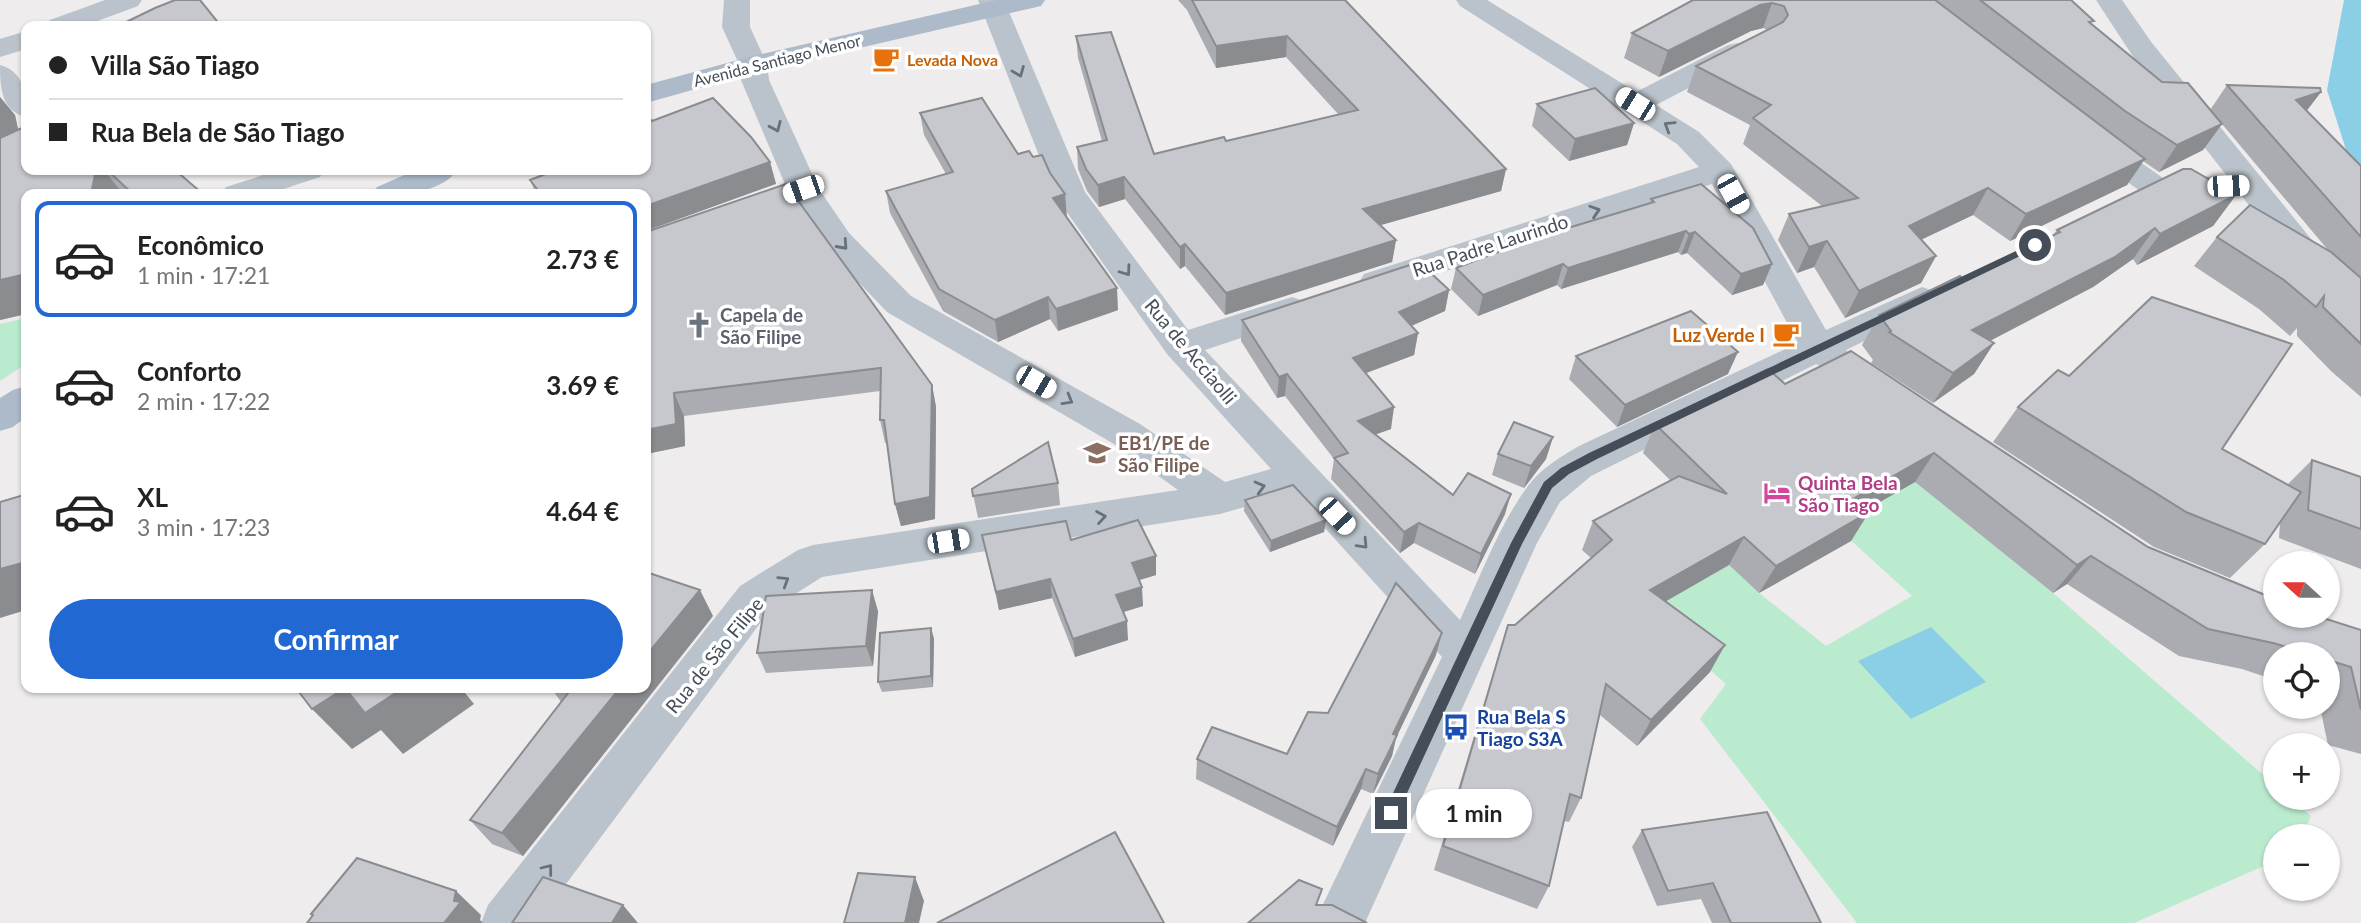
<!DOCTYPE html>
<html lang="pt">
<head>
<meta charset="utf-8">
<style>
	:root { --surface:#fff; --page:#f2f2f2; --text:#222; --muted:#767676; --line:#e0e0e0; --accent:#2268d2 }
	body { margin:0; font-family:Lato,sans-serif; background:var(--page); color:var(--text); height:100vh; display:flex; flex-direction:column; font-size:26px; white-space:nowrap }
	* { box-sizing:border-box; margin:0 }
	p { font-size:23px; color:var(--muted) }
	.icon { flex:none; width:38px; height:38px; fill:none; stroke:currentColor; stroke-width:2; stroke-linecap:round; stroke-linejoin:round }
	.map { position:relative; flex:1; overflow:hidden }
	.panel { position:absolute; left:21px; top:189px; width:630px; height:504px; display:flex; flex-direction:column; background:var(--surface); border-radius:14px; box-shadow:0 2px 5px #0004 }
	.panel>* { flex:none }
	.top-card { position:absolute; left:21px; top:21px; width:630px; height:154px; border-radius:14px; box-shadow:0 2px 5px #0004; display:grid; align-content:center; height:154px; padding:0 28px; background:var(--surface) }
	.needle { width:46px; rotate:291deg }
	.controls { position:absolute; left:2263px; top:551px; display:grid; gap:14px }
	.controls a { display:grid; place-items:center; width:77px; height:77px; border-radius:50%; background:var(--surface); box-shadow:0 2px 5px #0004; font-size:35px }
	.end { position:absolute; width:32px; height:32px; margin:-16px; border:9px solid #454e58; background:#fff; box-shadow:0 0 0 4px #fff }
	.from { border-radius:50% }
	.bubble { position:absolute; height:49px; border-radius:24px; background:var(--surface); box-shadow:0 2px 5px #0004; font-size:23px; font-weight:700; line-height:49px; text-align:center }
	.car { position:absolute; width:21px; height:42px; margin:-21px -10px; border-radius:9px; box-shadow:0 0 5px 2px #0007; background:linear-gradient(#fff 24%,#345 0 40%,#fff 0 76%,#345 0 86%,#fff 0) }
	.top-card b { display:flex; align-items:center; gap:24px; height:66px; font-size:26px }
	.top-card b+b { border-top:2px solid var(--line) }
	.top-card i { width:18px; height:18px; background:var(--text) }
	ul { padding:12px 0 0; list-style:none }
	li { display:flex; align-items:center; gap:21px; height:116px; margin:0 14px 10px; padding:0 14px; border:4px solid transparent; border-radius:14px }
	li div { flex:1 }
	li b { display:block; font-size:26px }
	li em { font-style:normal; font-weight:700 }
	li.active { border-color:var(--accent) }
	li>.icon { width:63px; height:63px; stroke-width:1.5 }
	.action { display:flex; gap:14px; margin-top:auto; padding:14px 28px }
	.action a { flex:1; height:80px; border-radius:42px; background:var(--accent); color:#fff; font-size:28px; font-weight:700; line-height:80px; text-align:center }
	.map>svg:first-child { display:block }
</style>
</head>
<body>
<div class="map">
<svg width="2361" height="923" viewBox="0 0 2361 923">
	<rect width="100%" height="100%" fill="#eeecec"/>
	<g fill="#bbebcf">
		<polygon points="26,318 26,364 0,381 0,324"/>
		<polygon points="1915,482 2053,593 2275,785 2275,798 2290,798 2311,816 2302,836 2275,836 2275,861 2134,923 1857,923 1700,719 1726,684 1645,613 1729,565 1759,593 1826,646 1912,596 1836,527"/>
	</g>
	<g fill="#8acfe6">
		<polygon points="2344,0 2361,0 2361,168 2348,156 2327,90"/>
		<polygon points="1931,627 1986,682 1911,719 1858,661"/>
	</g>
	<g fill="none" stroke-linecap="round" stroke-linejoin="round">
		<g fill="#bac3cb" fill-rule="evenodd">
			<polygon points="105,0 142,0 138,6 84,26 46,26 50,20"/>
			<path d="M724 0H750V27L767 64 769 80 819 189 849 233 911 296 1140 424 1225 482 1271 469 1167 354 1054 194 978 0H1004L1085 192 1188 330 1292 297 1304 301 1309 309 1304 317 1205 350 1460 620C1480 577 1503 516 1532 481 1545 466 1562 456 1579 446L1798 343 1712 184 1388 290 1376 293 1364 290 1359 282 1364 274 1699 167 1677 144 1460 6 1456 0H1487L1636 92 1728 45 1738 43 1748 45 1752 51 1748 57 1656 105 1699 132 1731 164 1826 330 1922 287 1934 291 1939 299 1934 307 1846 350 1858 363 1853 372 1840 376 1816 364 1591 476 1560 502 1537 543 1365 923H1314L1442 657 1293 493 1220 514 822 577 770 610 537 923H481L488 905 740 586 798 550 813 545 1178 490 1114 444 887 312 825 247 787 189 741 80 739 64 722 27Z"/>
			<path d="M2096 0H2122L2152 43 2333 266 2361 290V320C2319 308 2269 230 2241 195L2155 197 2144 194 2081 148 2077 142 2081 136 2092 133 2103 136 2163 178 2227 176 2132 55Z"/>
			<polygon points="26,31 26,49 0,57 0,39"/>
			<path d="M0 65C25 72 26 95 26 117 1 111 0 87 0 65Z"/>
			<polygon points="279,170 324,170 320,177 268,194 221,194 226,187"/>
		</g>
		<g fill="#acbaca" fill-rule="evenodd">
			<polygon points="997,0 1045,0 1041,6 760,71 646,103 646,85 753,56"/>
			<path d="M416 170H457C441 194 398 195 372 194L377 187Z"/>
			<polygon points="26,386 26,417 13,427 0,431 0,398 13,390"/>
		</g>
	</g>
	<g fill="#aaacb1">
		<polygon points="1178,0 1345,0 1506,169 1501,191 1380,225 1396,240 1392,262 1225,315 1185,266 1180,269 1125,199 1099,207 1087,191 1078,169 1077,147 1102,141 1078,58 1076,36 1154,154 1226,141 1339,115 1286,57 1216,68 1187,10"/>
		<polygon points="1693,0 2071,0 2092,24 2162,82 2210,110 2227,85 2321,92 2306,111 2361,166 2361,397 2331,371 2297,336 2297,328 2290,336 2259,309 2194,266 2217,237 2328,250 2222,124 2203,150 2159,172 2143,161 2127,185 2010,241 1973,215 1921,240 1936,256 1921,283 1845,318 1814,267 1797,273 1778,240 1789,214 1822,206 1743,144 1750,125 1687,92 1696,66 1767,30 1763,28 1751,31 1659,77 1624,58 1632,33"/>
		<polygon points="0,97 15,115 26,170 175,170 203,194 26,194 26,314 0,320"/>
		<polygon points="1537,104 1634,123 1627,145 1569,161 1532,126"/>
		<polygon points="920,113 1018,154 1067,217 1118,310 1058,331 1050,319 998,342 943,311 890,213 886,191 946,174 924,135"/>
		<polygon points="652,121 770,162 776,184 646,194 536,194 530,180 646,170"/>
		<polygon points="2236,195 2213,226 2137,265 2133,259 2093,287 1990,341 1994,343 1974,374 1933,403 1871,363 1873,360 1862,345 1879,315 1963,279 2054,234 2057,230"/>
		<polygon points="1651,199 1772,264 1763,285 1732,295 1687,253 1681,255 1678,252 1561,289 1557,285 1478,316 1451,289 1456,268 1650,203"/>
		<polygon points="646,232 932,385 936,407 935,519 901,526 895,504 887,442 885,443 880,420 880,391 684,416 685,446 646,454"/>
		<polygon points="1449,290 1445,311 1411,326 1418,333 1414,355 1366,373 1391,429 1375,434 1453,495 1505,514 1475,574 1414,543 1400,553 1331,479 1334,459 1285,396 1277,398 1241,341 1242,320"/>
		<polygon points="1576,356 1728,374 1617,427 1569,379"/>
		<polygon points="2069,376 2222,449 2287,485 2312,460 2361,477 2361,569 2279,538 2280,522 2265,544 2230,578 2154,547 1993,442 2018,407"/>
		<polygon points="1785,384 2148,547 2328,620 2361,630 2361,754 2328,745 2320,707 2328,707 2328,654 2275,654 2275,680 2242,669 2179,656 2067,584 2053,593 1915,482 1866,510 1869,512 1851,541 1759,593 1729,565 1665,601 1710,672 1637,746 1600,715 1581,798 1569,822 1564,821 1549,886 1537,909 1434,870 1499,653 1508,625 1515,625 1591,558 1582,550 1593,521 1671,481 1643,453 1655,424"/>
		<polygon points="1553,437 1546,459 1524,488 1492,475 1498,454"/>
		<polygon points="1058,483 1060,505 978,518 972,489"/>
		<polygon points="1245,500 1326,520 1324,532 1270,552 1244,511"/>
		<polygon points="982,535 1071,540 1156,575 1139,580 1143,606 1123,612 1128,640 1075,657 1052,598 999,610"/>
		<polygon points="878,611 873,666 766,673 757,653"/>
		<polygon points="713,616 523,856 492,844 470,820 561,702 551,688 646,688"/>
		<polygon points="931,628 934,639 933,687 882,692 878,682"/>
		<polygon points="1436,655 1396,738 1392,756 1373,794 1361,789 1333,846 1196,779 1197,759 1287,754 1328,713"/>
		<polygon points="1642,830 1821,923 1712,923 1701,899 1657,906 1632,847"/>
	</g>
	<g fill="#8b8c90">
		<polygon points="1772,3 1763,28 1751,31 1659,77 1668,51 1760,5"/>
		<polygon points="1287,36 1286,57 1216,68 1216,46"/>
		<polygon points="2321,92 2302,117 2296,100"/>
		<polygon points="0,97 15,115 27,171 0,138"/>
		<polygon points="1634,123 1627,145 1569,161 1575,139"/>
		<polygon points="2222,124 2203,150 2159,172 2177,145"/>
		<polygon points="2145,159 2127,185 2010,241 2026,214"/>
		<polygon points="770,162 776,184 646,231 646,206"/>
		<polygon points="1506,169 1501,191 1360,231 1363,209"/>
		<polygon points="96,170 104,170 123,194 91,194"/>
		<polygon points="1124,177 1125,199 1099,207 1098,185"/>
		<polygon points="1988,188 1973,215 1895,252 1909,226"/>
		<polygon points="1065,194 1067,217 1055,220 1053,198"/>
		<polygon points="2236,195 2213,226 2137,265 2160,234"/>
		<polygon points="2155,228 2133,259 2093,287 1953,360 1972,330"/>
		<polygon points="1686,231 1678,252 1561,289 1568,268"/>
		<polygon points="1695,232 1687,253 1681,255 1689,234"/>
		<polygon points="1396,240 1392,262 1225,315 1226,293"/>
		<polygon points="1827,241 1814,267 1797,273 1809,247"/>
		<polygon points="1185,244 1185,266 1180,269 1180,247"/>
		<polygon points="1936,256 1921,283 1845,318 1859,291"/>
		<polygon points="1563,264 1557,285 1478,316 1483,295"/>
		<polygon points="1772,264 1763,285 1732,295 1741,274"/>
		<polygon points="26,274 26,314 0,320 0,280"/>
		<polygon points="1117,288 1118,310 1058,331 1056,309"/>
		<polygon points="1449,290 1445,311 1395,333 1399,312"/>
		<polygon points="1048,297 1050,319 998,342 995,320"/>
		<polygon points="1418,333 1414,355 1350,379 1353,358"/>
		<polygon points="1994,343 1974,374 1933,403 1953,373"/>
		<polygon points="1738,352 1728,374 1617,427 1625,405"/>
		<polygon points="1287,374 1285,396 1277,398 1279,377"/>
		<polygon points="932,385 936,407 935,519 901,526 895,504"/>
		<polygon points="674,393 684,416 685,446 646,454 646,430"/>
		<polygon points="1394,407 1391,429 1355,442 1358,421"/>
		<polygon points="1553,437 1546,459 1524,488 1531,466"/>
		<polygon points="1934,453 1915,482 1836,527 1853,499"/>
		<polygon points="1511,494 1505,514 1475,574 1481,554"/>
		<polygon points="1869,512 1851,541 1759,593 1776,566"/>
		<polygon points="1326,520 1324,532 1270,552 1271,541"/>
		<polygon points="1419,523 1414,543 1400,553 1404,532"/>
		<polygon points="1744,537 1729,565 1637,618 1650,590"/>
		<polygon points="1156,556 1156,575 1133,582 1132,563"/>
		<polygon points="2091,556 2067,584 2053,593 2077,565"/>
		<polygon points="26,562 26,610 0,618 0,569"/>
		<polygon points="1050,579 1052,598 999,610 996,592"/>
		<polygon points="1142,587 1143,606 1117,614 1116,595"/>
		<polygon points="700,590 713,616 523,856 502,833 620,688 646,688 646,656"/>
		<polygon points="872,590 878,611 873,666 866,646"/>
		<polygon points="1127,621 1128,640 1075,657 1073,639"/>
		<polygon points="931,628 934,639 933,687 931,676"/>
		<polygon points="1442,633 1436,655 1396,738 1392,756 1373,794 1378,774 1393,734"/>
		<polygon points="1725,645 1710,672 1637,746 1651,720"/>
		<polygon points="345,688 461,688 474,704 403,754 381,730 352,749 312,709"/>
		<polygon points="1366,769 1361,789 1333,846 1337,827"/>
		<polygon points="915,877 924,901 919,923 905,923"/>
		<polygon points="456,891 481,915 480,920 483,923 444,923"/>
		<polygon points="623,905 638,923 612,923"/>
	</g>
	<g fill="#c6c8ce" stroke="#8b8c90" stroke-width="2">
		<polygon points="175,0 200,0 221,26 118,26 155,8"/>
		<polygon points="1192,0 1345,0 1506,169 1363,209 1396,240 1226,293 1185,244 1180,247 1124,177 1098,185 1086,169 1077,147 1107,140 1076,36 1111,32 1154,154 1224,137 1226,141 1358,110 1287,36 1216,46"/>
		<polygon points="1693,0 1935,0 2145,159 2026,214 1988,188 1909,226 1936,256 1859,291 1827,241 1809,247 1789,214 1858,198 1753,118 1771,105 1696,66 1783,22 1788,15 1784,6 1772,3 1760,5 1668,51 1632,33"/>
		<polygon points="1980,0 2071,0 2094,21 2089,22 2162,82 2188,83 2222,124 2177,145 2125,111"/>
		<polygon points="2227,85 2320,88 2321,92 2296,100 2361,166 2361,237"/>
		<polygon points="1595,88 1634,123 1575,139 1537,104"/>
		<polygon points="713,98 751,137 770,162 646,206 646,194 541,194 530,180 556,170 646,170 646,115 652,121"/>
		<polygon points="982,98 1018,154 1029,151 1033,157 1042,155 1050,173 1065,194 1053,198 1117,288 1056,309 1048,297 995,320 939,289 886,191 953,172 920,113"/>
		<polygon points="24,127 26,129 26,170 96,170 91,194 26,194 26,274 0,280 0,138"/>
		<polygon points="2183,169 2191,169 2236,195 2160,234 2155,228 2115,257 1972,330 1994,343 1953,373 1889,332 1891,331 1879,315 1960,276 1963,279 2060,232 2057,230"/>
		<polygon points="107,170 175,170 203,194 133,194"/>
		<polygon points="786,184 932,385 930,497 895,504 884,420 880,420 881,368 674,393 676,424 646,430 646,232"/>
		<polygon points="1701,184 1753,228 1772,264 1741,274 1695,232 1689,234 1686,231 1568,268 1563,264 1483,295 1456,268 1538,237 1654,202 1651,199"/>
		<polygon points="2250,205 2331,252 2361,278 2361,344 2323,307 2324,296 2316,307 2284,280 2217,237"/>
		<polygon points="1419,262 1449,290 1399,312 1418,333 1353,358 1394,407 1358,421 1453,495 1468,473 1511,494 1481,554 1419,523 1404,532 1334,458 1348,453 1287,374 1279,377 1242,320"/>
		<polygon points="2152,297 2292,344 2222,449 2301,492 2265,544 2186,512 2018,407 2058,370 2069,376"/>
		<polygon points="1691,311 1738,352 1625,405 1576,356"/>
		<polygon points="1851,351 2148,547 2275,599 2275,616 2317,616 2361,630 2361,710 2351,667 2328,660 2328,654 2311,654 2273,643 2208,629 2091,556 2077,565 1934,453 1853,499 1869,512 1776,566 1744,537 1650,590 1725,645 1651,720 1606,684 1581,798 1570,794 1549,886 1443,846 1508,625 1515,625 1612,540 1593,521 1679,476 1727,494 1655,424 1768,369 1785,384"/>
		<polygon points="1514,422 1553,437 1531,466 1498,454"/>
		<polygon points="1048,442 1058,483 973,496 972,489"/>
		<polygon points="2312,460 2361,477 2361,529 2308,510"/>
		<polygon points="26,484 26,562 0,569 0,502 24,495"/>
		<polygon points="1293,485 1326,520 1271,541 1245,500"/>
		<polygon points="1138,520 1156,556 1132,563 1142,587 1116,595 1127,621 1073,639 1050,579 996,592 982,535 1066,521 1071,540"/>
		<polygon points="646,572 700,590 646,656"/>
		<polygon points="1396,583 1442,633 1393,734 1397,735 1378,774 1366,769 1337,827 1197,759 1212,727 1287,754 1308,712 1328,713"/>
		<polygon points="872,590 866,646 757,653 766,596"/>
		<polygon points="931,628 931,676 878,682 880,633"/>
		<polygon points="296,688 403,688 365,713 345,688 312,709"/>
		<polygon points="572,688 620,688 502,833 470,820"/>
		<polygon points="1767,812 1821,923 1731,923 1713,883 1668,891 1642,830"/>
		<polygon points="1115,832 1164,923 937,923"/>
		<polygon points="357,858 456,891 454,901 461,902 444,923 307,923 313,915 311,914"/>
		<polygon points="858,873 915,877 905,923 844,923"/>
		<polygon points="543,877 623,905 612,923 512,923"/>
		<polygon points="1299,880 1322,889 1316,905 1332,905 1367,923 1248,923"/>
	</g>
	<defs><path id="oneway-chevron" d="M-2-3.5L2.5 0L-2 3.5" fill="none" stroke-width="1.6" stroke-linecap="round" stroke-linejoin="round" transform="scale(1.75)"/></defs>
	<g stroke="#68717a">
		<use href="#oneway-chevron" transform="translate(1019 72) rotate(68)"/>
		<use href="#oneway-chevron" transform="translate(1669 126) rotate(-148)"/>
		<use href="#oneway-chevron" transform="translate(776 127) rotate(66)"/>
		<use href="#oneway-chevron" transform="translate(1595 211) rotate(-18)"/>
		<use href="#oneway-chevron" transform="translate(843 245) rotate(48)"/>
		<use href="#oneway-chevron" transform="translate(1126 271) rotate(54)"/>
		<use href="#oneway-chevron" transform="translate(1068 400) rotate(30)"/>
		<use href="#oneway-chevron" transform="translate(1260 487) rotate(-15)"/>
		<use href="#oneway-chevron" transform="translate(1101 517) rotate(-9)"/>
		<use href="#oneway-chevron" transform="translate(1363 544) rotate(47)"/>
		<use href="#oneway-chevron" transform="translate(784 581) rotate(-32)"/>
		<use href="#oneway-chevron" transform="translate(548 869) rotate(-52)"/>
	</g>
	<polygon fill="#454e58" points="2035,242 2040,245 2039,247 1597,459 1569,474 1552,488 1522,544 1396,817 1386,817 1386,808 1511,543 1544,482 1561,468 1589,453"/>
	<defs>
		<g id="cafe-bare" transform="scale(2.1)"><path d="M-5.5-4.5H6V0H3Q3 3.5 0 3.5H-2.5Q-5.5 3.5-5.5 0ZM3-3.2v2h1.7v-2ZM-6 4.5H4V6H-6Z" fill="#e8710a" stroke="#fff" stroke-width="2.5" paint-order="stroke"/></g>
		<g id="church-bare" transform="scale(2.1)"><path d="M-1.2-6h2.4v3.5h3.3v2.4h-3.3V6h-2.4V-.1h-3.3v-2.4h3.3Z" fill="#6b7280" stroke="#fff" stroke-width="2.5" paint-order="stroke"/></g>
		<g id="school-bare" transform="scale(2.1)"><path d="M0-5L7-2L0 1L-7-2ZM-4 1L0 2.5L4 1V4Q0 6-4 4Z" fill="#8d6e63" stroke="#fff" stroke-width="2.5" paint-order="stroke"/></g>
		<g id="hotel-bare" transform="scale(2.1)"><path d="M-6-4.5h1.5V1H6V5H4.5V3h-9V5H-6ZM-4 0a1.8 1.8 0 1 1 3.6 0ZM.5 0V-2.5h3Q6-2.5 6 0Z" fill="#d1479c" stroke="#fff" stroke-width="2.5" paint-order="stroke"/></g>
		<g id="bus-bare" transform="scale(2.1)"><path d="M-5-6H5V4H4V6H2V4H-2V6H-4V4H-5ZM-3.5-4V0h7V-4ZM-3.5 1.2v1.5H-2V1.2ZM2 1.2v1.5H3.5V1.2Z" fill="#1a4fb4" stroke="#fff" stroke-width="2.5" paint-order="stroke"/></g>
	</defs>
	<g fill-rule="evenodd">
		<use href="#cafe-bare" x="886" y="59"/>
		<use href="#church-bare" x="699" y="325"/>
		<use href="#cafe-bare" x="1786" y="334"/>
		<use href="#school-bare" x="1097" y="453"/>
		<use href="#hotel-bare" x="1777" y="493"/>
		<use href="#bus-bare" x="1456" y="727"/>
	</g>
	<g text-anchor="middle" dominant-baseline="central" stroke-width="7" stroke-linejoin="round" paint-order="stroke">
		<g font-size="16" font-weight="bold" fill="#c56008" stroke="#fff" text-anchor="start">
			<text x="907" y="59">Levada Nova</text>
		</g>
		<g font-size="16" fill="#454e58" stroke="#fff">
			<text transform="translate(777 60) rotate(-14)">Avenida Santiago Menor</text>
		</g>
		<g font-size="19" fill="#454e58" stroke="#fff">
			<text transform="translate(1490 245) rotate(-18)">Rua Padre Laurindo</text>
			<text transform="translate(1191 351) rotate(50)">Rua de Acciaolli</text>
			<text transform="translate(714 655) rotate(-51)">Rua de São Filipe</text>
		</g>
		<g font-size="19" font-weight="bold" fill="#5b616d" stroke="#fff" text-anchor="start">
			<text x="720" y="314">Capela de<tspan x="720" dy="22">São Filipe</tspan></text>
		</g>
		<g font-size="19" font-weight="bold" fill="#c56008" stroke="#fff" text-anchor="end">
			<text x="1765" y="334">Luz Verde I</text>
		</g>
		<g font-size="19" font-weight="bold" fill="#785e54" stroke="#fff" text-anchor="start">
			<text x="1118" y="442">EB1/PE de<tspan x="1118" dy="22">São Filipe</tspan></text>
		</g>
		<g font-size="19" font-weight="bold" fill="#b23c85" stroke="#fff" text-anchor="start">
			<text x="1798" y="482">Quinta Bela<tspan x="1798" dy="22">São Tiago</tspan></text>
		</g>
		<g font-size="19" font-weight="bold" fill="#164399" stroke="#fff" text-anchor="start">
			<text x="1477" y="716">Rua Bela S<tspan x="1477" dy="22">Tiago S3A</tspan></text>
		</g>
	</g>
</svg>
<div class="controls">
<a><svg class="needle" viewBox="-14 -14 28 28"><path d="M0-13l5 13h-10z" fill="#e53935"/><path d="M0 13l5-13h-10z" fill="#767676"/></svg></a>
<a><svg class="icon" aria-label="locate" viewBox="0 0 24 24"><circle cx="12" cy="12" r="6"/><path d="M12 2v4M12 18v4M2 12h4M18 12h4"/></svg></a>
<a>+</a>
<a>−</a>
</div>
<i class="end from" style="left:2035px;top:245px"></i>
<i class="end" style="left:1391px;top:813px"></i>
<div class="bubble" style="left:1416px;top:789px;width:116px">1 min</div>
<i class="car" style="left:1635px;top:104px;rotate:302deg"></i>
<i class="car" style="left:2228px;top:186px;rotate:88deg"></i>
<i class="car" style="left:803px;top:189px;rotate:251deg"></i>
<i class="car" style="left:1733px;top:194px;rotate:151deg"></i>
<i class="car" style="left:1036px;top:382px;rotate:120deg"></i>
<i class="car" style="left:1337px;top:516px;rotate:137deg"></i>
<i class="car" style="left:948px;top:541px;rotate:81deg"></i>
<div class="top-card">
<b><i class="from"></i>Villa São Tiago</b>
<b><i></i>Rua Bela de São Tiago</b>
</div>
<section class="panel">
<ul>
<li class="active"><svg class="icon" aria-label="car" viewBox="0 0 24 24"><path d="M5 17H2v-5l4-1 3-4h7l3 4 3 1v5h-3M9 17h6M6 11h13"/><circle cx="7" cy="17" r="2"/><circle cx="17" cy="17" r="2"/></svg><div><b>Econômico</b><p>1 min · 17:21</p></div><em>2.73 €</em></li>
<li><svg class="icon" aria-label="car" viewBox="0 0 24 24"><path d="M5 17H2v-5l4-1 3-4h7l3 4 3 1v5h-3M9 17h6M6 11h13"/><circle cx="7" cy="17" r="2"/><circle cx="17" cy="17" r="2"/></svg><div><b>Conforto</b><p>2 min · 17:22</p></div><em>3.69 €</em></li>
<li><svg class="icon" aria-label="car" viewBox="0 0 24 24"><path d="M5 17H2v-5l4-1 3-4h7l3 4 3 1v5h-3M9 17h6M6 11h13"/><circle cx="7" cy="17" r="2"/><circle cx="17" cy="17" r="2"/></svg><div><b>XL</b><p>3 min · 17:23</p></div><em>4.64 €</em></li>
</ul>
<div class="action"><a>Confirmar</a></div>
</section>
</div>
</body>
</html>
